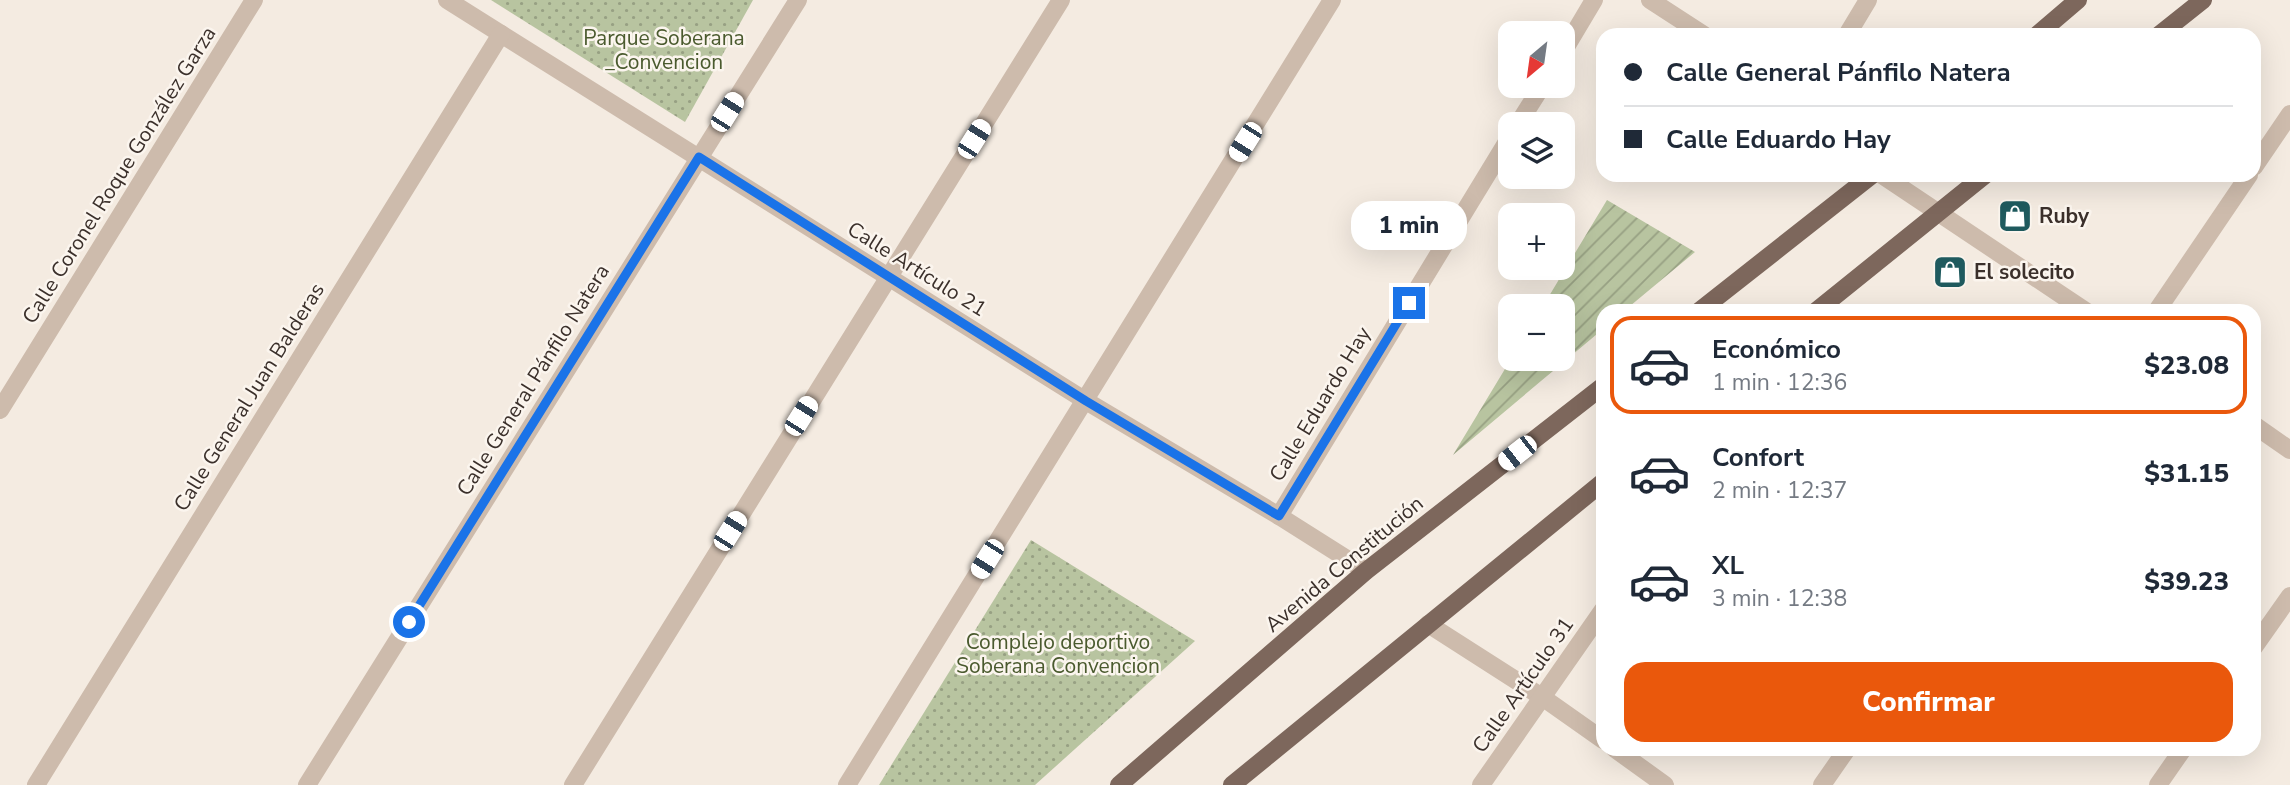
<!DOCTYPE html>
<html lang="es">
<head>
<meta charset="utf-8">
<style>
	:root { --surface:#fff; --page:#f2f2f3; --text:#1f2937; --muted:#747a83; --line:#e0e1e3; --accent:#ea580c }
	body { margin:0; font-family:"Nunito Sans",sans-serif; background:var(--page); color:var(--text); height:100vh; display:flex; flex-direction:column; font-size:26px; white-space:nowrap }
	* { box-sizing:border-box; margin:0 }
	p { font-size:23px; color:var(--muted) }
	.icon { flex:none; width:38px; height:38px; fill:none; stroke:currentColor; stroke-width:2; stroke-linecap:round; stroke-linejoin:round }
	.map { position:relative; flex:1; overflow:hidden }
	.side { position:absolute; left:1596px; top:304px; width:665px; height:452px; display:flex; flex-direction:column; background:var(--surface); border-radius:21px; box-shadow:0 7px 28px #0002 }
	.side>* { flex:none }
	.guide { position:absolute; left:1596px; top:28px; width:665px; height:154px; border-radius:21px; box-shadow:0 7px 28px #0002; display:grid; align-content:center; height:154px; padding:0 28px; background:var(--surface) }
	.needle { width:46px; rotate:209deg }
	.fabs { position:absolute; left:1498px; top:21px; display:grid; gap:14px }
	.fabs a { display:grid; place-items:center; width:77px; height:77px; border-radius:14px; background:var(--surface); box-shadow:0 7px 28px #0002; font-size:35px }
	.end { position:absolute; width:32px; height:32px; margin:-16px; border:9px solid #1a73e8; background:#fff; box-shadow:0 0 0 4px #fff }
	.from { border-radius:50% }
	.bubble { position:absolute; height:49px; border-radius:21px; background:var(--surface); box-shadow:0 7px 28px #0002; font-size:23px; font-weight:800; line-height:49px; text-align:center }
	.car { position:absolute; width:21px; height:42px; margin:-21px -10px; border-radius:9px; box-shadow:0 0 5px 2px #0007; background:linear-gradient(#fff 24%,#345 0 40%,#fff 0 76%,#345 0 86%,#fff 0) }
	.guide b { display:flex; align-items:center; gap:24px; height:66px; font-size:26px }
	.guide b+b { border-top:2px solid var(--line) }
	.guide i { width:18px; height:18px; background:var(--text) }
	ul { padding:12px 0 0; list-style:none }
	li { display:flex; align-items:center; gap:21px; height:98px; margin:0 14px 10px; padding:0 14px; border:4px solid transparent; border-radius:21px }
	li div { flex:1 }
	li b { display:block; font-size:26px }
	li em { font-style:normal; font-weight:800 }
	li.selected { border-color:var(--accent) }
	li>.icon { width:63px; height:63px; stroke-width:1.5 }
	.cta { display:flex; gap:14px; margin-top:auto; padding:14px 28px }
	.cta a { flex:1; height:80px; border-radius:21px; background:var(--accent); color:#fff; font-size:28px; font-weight:800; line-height:80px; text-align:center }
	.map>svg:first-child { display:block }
</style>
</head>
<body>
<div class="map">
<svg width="2290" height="785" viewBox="0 0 2290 785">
	<defs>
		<pattern id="park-dots" width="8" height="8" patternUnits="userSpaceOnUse" patternTransform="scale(1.75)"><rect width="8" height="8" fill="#b8c4a0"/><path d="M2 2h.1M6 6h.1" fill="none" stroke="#97a083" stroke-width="1.8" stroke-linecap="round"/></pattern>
		<pattern id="garden-furrows" width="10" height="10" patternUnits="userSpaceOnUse" patternTransform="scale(1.75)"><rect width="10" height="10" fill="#b8c4a0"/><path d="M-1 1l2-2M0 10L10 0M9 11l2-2" fill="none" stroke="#97a083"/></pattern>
	</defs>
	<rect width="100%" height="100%" fill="#f4ebe1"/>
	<g fill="url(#park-dots)">
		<polygon points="491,0 753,0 685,122"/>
		<polygon points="1031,540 1195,641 1035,785 879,785"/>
	</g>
	<polygon fill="url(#garden-furrows)" points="1607,200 1695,252 1624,311 1603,312 1603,329 1453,455 1511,359 1563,359 1563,306 1543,306"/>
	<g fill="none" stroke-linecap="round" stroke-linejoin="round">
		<g stroke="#cdbbac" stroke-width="18">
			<polyline points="447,0 1086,401 1279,516 1366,571"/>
			<polyline points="1650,0 1704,35"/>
			<polyline points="1847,35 1868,0"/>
			<polyline points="1563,52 1594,0"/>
			<polyline points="1518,124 1542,86"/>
			<polyline points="2254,167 2290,114"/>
			<polyline points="1882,175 2087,312"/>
			<polyline points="2156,312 2249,175"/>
			<polyline points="0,410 254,0"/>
			<polyline points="2254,425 2290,450"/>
			<polyline points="1279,516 1510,137"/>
			<polyline points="1428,624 1542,697 1603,740"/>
			<polyline points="2254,647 2290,596"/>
			<polyline points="1615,749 1665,785"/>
			<polyline points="36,785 501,34"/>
			<polyline points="307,785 798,0"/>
			<polyline points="573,785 1061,0"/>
			<polyline points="847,785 1332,0"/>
			<polyline points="1481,785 1603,610"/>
			<polyline points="1822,785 1847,749"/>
			<polyline points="2158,785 2183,749"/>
		</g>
		<g stroke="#7d675c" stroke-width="18">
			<polyline points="2037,35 2078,0"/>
			<polyline points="2159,35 2203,0"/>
			<polyline points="1698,312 1872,175"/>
			<polyline points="1815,312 1985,175"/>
			<polyline points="1119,785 1366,571 1603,386"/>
			<polyline points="1232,785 1603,482"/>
		</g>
	</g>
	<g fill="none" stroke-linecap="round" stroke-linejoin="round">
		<polyline stroke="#1a73e8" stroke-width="9" points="409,622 699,157 1086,401 1279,516 1409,303"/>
	</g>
	<defs>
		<g id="shop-square" transform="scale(1.75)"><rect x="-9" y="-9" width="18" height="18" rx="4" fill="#1f5a5e" stroke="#fbf5ee"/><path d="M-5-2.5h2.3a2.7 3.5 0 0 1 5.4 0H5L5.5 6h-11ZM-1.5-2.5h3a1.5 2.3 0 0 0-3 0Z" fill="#fff"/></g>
	</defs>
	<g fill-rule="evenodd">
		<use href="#shop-square" x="2015" y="216"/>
		<use href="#shop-square" x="1950" y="272"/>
	</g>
	<g text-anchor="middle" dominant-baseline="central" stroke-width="5" stroke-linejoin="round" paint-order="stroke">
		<g font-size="21" fill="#4a5a2e" stroke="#fbf5ee">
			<text x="664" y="38">Parque Soberana<tspan x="664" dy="24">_Convencion</tspan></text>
			<text x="1058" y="642">Complejo deportivo<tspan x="1058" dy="24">Soberana Convencion</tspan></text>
		</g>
		<g font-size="21" fill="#3b302b" stroke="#fbf5ee">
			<text transform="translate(119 175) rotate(-58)">Calle Coronel Roque González Garza</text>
			<text transform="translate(917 269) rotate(32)">Calle Artículo 21</text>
			<text transform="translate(533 380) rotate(-58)">Calle General Pánfilo Natera</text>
			<text transform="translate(249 397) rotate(-58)">Calle General Juan Balderas</text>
			<text transform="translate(1320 404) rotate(-59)">Calle Eduardo Hay</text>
			<text transform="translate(1344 564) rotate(-40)">Avenida Constitución</text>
			<text transform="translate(1523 685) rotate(-55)">Calle Artículo 31</text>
		</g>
		<g font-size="21" font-weight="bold" fill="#3b302b" stroke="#fbf5ee" text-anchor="start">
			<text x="2039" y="216">Ruby</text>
			<text x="1974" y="272">El solecito</text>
		</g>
	</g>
</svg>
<div class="fabs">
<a><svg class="needle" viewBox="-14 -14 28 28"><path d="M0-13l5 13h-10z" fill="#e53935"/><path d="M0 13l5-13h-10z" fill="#747a83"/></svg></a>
<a><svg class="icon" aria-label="layers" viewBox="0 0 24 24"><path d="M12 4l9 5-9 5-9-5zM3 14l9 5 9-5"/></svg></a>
<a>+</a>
<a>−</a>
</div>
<i class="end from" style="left:409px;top:622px"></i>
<i class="end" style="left:1409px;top:303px"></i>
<div class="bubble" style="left:1351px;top:201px;width:116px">1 min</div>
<i class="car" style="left:727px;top:112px;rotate:32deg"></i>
<i class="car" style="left:974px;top:139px;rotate:32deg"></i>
<i class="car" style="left:1245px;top:142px;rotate:212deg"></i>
<i class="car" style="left:801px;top:416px;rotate:32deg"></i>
<i class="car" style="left:1517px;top:453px;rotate:232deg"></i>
<i class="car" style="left:730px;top:531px;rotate:32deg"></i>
<i class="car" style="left:987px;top:559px;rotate:212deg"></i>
<div class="guide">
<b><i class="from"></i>Calle General Pánfilo Natera</b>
<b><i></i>Calle Eduardo Hay</b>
</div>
<section class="side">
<ul>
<li class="selected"><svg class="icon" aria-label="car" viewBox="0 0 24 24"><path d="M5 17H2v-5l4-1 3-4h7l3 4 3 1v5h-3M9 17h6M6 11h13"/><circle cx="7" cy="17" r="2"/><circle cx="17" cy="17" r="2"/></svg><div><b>Económico</b><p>1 min · 12:36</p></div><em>$23.08</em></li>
<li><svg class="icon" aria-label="car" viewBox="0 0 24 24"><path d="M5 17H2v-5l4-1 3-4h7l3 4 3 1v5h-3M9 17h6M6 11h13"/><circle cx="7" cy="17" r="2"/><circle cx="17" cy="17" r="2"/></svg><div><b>Confort</b><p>2 min · 12:37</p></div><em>$31.15</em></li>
<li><svg class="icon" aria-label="car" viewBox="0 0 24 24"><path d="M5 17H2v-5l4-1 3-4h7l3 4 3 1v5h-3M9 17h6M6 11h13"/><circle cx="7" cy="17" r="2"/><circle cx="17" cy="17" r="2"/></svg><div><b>XL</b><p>3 min · 12:38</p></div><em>$39.23</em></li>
</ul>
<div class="cta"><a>Confirmar</a></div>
</section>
</div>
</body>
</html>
